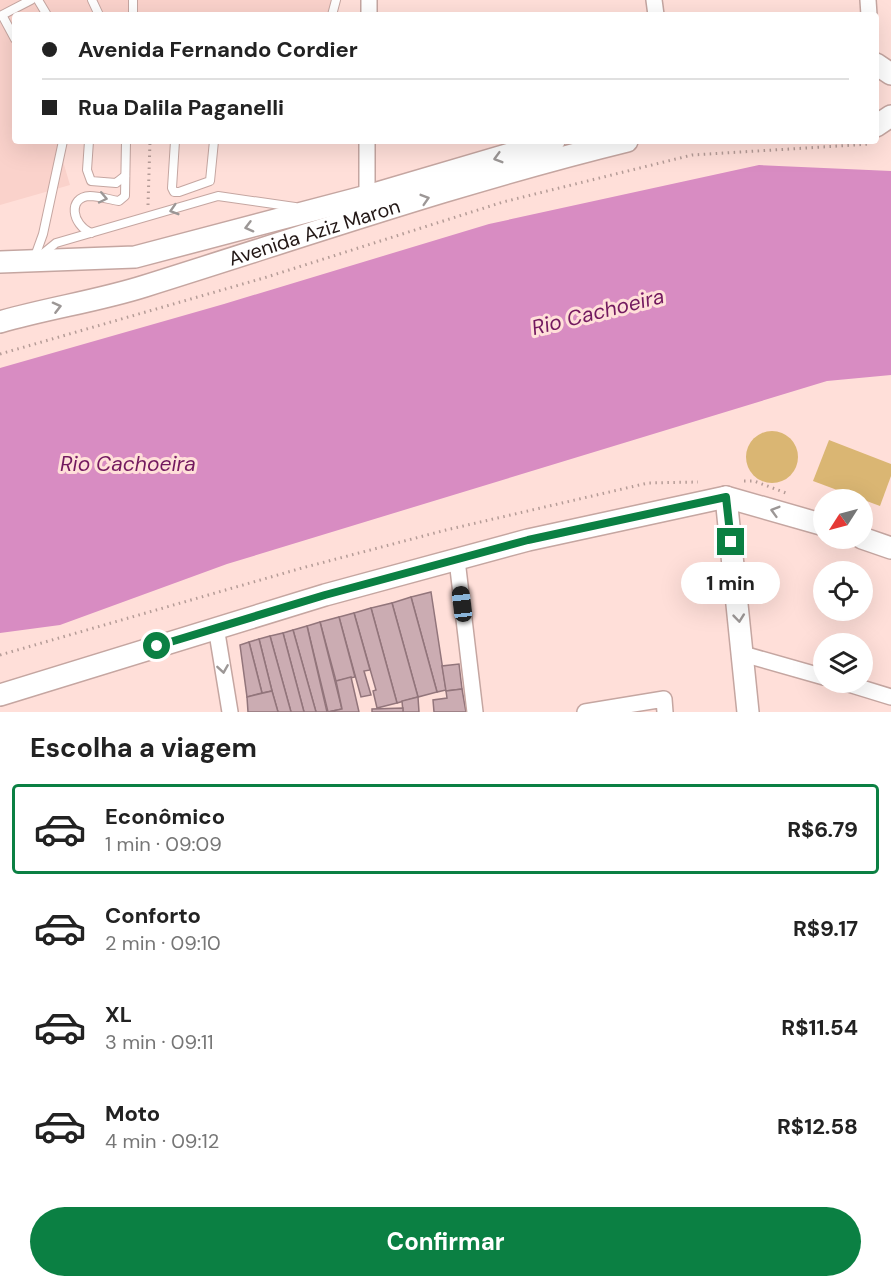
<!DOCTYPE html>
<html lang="pt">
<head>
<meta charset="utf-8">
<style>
	:root { --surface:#fff; --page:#f2f2f2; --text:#222; --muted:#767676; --line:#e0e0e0; --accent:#0b8043 }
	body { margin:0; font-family:"DM Sans",sans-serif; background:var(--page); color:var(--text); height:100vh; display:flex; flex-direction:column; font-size:22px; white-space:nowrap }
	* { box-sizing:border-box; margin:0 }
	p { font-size:20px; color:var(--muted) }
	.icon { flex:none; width:33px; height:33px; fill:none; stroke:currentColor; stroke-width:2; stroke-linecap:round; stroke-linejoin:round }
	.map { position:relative; height:712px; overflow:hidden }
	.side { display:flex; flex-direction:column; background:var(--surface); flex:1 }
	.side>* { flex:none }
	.banner { position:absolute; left:12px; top:12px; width:867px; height:132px; border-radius:6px; box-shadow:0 6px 24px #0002; display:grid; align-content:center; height:132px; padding:0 30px; background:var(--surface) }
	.needle { width:39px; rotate:234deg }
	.buttons { position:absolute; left:813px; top:489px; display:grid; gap:12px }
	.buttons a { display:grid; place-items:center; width:60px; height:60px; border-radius:50%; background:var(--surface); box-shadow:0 6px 24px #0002; font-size:30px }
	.end { position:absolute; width:27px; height:27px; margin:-14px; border:8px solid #0b8043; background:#fff; box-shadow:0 0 0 3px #fff }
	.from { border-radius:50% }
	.bubble { position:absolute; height:42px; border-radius:21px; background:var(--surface); box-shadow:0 6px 24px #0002; font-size:20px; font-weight:700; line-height:42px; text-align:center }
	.car { position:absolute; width:18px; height:36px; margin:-18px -9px; border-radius:8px; box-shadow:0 0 4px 2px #0007; background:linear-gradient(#222 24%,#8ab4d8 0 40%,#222 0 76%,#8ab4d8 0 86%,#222 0) }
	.banner b { display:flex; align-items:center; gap:21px; height:57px; font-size:22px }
	.banner b+b { border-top:2px solid var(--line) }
	.banner i { width:15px; height:15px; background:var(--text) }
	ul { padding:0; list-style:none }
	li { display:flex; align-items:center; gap:18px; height:90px; margin:0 12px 9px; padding:0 18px; border:3px solid transparent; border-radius:6px }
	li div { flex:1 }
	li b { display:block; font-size:22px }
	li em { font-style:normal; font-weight:700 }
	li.active { border-color:var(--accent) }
	li>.icon { width:54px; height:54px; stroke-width:1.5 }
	h2 { padding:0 30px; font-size:27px; line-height:72px }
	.cta { display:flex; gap:12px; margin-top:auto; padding:12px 30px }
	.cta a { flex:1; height:69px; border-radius:36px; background:var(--accent); color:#fff; font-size:24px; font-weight:700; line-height:69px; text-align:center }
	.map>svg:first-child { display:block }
</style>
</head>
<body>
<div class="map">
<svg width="891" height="712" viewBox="0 0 891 712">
	<rect width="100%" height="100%" fill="#ffdfd9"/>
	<polygon fill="#fad2cb" points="0,0 332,0 327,15 15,15 15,141 57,141 70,185 0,205"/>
	<g fill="#dab673">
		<circle cx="772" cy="457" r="26"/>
		<polygon points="829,440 891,464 891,476 880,506 813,481"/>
	</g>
	<polygon fill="#d88cc2" points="759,165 891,171 891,375 827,381 227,564 60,625 0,633 0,368 224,304 489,224"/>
	<g fill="#cbacb2" stroke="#92757b" stroke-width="1.5">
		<polygon points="431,592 446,690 437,692 411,597"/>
		<polygon points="411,597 437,692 418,697 392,603"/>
		<polygon points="392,603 418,697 397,703 371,608"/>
		<polygon points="371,608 397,703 377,708 373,691 376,690 354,613"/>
		<polygon points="354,613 370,670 364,671 371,695 361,697 339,617"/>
		<polygon points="339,617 355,677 336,681 320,622"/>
		<polygon points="320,622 342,709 328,712 307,626"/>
		<polygon points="307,626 327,712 316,712 293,630"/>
		<polygon points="293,630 316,712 304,712 283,633"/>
		<polygon points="283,633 304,712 291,712 270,636"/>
		<polygon points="270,636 291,712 278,712 272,691 259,639"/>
		<polygon points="259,639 272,691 262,693 249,642"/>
		<polygon points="249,642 262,693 247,697 240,645"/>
		<polygon points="459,664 462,689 446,691 442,666"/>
		<polygon points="351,677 359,712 328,712 342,709 336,681"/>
		<polygon points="462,689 466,712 434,712 433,700 447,698 446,691"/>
		<polygon points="272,691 278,712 248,712 247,697"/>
		<polygon points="418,697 419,712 403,712 402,701"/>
		<polygon points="403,708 403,712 372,712 372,709"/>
	</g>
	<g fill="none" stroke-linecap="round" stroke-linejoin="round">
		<g stroke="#c5a6a1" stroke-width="10">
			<g id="service">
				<polyline points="38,0 47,15"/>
				<polyline points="92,0 99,15"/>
				<polyline points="133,15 133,0"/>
				<polyline points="332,15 336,0"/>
				<polyline points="15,39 2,15 31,0"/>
				<polyline points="89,141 87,170 91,181 116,183 125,176"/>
				<polyline points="175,141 172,188 174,192 179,192 210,181 214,141"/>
				<path d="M91 233C72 225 67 197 90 196 100 196 110 200 119 201L125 196 126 141"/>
				<polyline points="40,256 56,243 218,196 295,207"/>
				<polyline points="34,259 43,234 63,141"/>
			</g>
		</g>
		<g stroke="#c5a6a1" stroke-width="18">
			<g id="minor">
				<polyline points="654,0 656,15"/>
				<polyline points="868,0 869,15"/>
				<polyline points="369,15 369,0"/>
				<polyline points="367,141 367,196"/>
				<polyline points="457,560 475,712"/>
				<polyline points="216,627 230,712"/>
				<polyline points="743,654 824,677"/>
				<polyline points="842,682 891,697"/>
				<polyline points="585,712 664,699 665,712"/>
			</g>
		</g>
		<g stroke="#c5a6a1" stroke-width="24">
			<g id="secondary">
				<polyline points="876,64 891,74"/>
				<polyline points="876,126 891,116"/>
				<polyline points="0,262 135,257 367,196 554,141"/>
				<path id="s1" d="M0 322C48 308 98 301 145 286 305 236 464 181 627 141"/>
				<polyline points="726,497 748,712"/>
				<polyline points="862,538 891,548"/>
				<polyline points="0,695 325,595 528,540 726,497 824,525"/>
			</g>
		</g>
		<g stroke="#b59c97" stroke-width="3" stroke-dasharray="1.5 4.5" stroke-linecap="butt">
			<polyline points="148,205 150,141"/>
			<polyline points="0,354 267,277 503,202 692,155 871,144"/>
			<polyline points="744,481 754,481 786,493"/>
			<polyline points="0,655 302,568 446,530 648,483 698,482"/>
		</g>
		<use href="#service" stroke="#fff" stroke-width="8"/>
		<use href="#minor" stroke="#fff" stroke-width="15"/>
		<use href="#secondary" stroke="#fff" stroke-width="21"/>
	</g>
	<defs><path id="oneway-chevron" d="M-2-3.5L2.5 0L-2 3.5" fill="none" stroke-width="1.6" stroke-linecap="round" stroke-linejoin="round" transform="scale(1.5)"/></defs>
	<g stroke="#9c9796">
		<use href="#oneway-chevron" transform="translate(498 158) rotate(164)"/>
		<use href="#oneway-chevron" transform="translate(103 198) rotate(12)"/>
		<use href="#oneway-chevron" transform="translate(425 199) rotate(-17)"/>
		<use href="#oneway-chevron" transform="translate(174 210) rotate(163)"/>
		<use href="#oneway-chevron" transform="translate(249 227) rotate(165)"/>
		<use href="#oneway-chevron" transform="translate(57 307) rotate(-14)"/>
		<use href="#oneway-chevron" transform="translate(775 511) rotate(-164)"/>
		<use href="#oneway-chevron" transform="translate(739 618) rotate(84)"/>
		<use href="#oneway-chevron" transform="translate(223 669) rotate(81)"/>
	</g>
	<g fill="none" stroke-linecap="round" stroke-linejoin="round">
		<polyline stroke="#0b8043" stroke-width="8" points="157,646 325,595 528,540 726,497 731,542"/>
	</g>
	<g text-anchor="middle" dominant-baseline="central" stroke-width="6" stroke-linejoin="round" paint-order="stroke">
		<g font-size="20" fill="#221715" stroke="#ffdfd9">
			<text stroke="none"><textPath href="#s1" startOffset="327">Avenida Aziz Maron</textPath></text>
		</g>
		<g font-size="21" font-style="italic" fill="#73195f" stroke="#ffdfd9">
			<text transform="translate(598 312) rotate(-14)">Rio Cachoeira</text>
			<text x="128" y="464">Rio Cachoeira</text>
		</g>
	</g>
</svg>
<div class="buttons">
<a><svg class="needle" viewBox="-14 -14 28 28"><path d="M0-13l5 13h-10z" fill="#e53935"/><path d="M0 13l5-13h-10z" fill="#767676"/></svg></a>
<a><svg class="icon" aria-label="locate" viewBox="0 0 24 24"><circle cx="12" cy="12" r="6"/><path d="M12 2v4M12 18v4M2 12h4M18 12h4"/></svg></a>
<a><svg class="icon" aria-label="layers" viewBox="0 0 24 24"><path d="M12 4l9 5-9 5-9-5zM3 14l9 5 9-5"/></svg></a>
</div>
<i class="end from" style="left:157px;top:646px"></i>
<i class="end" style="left:731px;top:542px"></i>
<div class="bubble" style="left:681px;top:562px;width:99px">1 min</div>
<i class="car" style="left:462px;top:604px;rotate:353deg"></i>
<div class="banner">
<b><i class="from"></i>Avenida Fernando Cordier</b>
<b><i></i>Rua Dalila Paganelli</b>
</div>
</div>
<section class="side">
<h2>Escolha a viagem</h2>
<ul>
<li class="active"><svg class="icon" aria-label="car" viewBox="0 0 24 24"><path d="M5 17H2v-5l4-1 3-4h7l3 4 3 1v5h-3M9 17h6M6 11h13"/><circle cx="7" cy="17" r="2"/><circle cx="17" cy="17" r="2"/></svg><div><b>Econômico</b><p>1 min · 09:09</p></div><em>R$6.79</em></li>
<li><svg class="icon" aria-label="car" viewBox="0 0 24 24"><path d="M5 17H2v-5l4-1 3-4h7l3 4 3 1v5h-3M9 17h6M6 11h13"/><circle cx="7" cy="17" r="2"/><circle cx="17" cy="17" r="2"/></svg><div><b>Conforto</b><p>2 min · 09:10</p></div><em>R$9.17</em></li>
<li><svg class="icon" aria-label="car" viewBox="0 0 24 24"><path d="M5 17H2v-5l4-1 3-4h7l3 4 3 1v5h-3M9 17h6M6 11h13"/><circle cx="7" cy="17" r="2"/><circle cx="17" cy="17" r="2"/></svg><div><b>XL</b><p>3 min · 09:11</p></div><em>R$11.54</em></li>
<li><svg class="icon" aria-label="car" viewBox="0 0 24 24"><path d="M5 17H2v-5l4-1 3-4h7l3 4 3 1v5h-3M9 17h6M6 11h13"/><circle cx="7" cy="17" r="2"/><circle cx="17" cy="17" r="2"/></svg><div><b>Moto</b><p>4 min · 09:12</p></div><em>R$12.58</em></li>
</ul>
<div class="cta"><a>Confirmar</a></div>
</section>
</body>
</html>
